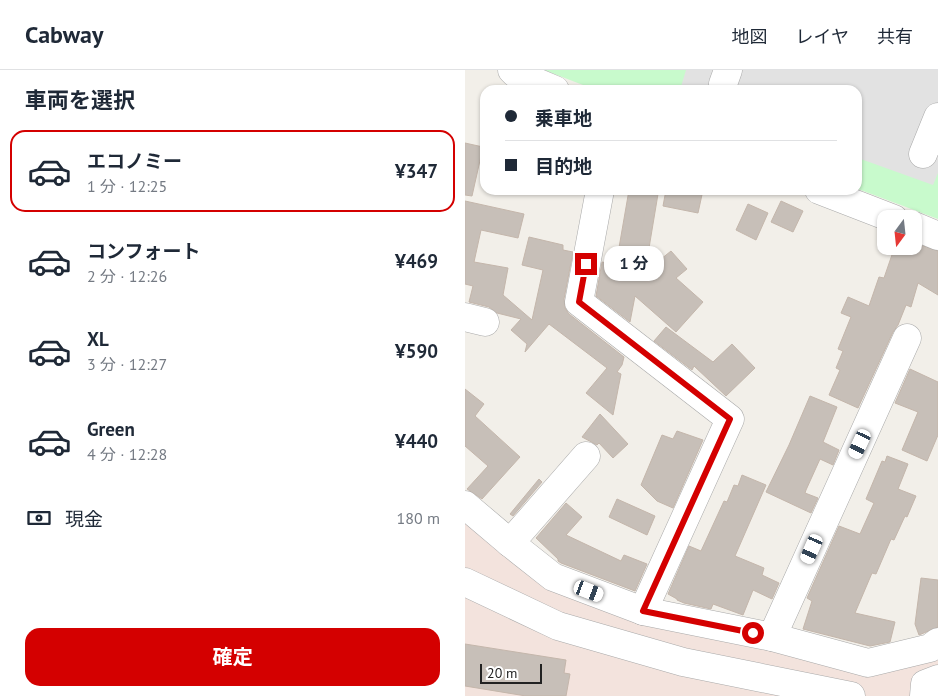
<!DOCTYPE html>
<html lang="ja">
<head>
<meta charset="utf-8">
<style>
	:root { --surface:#fff; --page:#f2f2f3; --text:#1f2937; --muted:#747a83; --line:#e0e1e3; --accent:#d40000 }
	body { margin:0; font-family:"PT Sans","Noto Sans JP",sans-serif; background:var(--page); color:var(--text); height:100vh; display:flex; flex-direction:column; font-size:19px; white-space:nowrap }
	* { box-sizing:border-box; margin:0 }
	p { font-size:16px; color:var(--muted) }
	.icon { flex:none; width:28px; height:28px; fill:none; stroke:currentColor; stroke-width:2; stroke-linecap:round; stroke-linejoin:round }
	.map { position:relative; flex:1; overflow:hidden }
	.details { display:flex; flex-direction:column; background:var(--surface); width:465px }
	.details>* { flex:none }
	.top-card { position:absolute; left:15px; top:15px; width:382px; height:110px; border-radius:15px; box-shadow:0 1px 4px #0004; display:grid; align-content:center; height:110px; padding:0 25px; background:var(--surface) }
	.needle { width:32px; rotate:195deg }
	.fabs { position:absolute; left:412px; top:140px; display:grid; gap:10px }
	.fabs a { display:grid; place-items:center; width:45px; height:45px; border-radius:10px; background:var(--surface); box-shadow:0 1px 4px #0004; font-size:25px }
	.scale { position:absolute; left:15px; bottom:12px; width:62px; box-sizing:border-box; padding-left:5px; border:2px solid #222; border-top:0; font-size:14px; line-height:18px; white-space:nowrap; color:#222; -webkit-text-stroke:4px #fff; paint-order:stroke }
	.end { position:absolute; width:22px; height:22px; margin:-11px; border:6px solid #d40000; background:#fff; box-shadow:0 0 0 2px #fff }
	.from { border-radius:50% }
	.bubble { position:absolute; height:35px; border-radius:15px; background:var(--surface); box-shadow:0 1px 4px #0004; font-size:16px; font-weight:700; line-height:35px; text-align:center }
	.car { position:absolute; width:15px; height:30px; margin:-15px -8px; border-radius:6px; box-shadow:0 0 4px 1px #0007; background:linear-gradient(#fff 24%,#345 0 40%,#fff 0 76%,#345 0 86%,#fff 0) }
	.top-card b { display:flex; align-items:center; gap:18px; height:48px; font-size:19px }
	.top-card b+b { border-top:1px solid var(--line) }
	.top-card i { width:12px; height:12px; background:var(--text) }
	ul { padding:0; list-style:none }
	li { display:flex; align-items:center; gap:15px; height:82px; margin:0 10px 8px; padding:0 15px; border:2px solid transparent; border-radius:15px }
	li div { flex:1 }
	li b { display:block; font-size:19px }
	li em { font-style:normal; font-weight:700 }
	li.selected { border-color:var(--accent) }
	li>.icon { width:45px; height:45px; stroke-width:1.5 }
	h2 { padding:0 25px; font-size:22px; line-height:60px }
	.pay { display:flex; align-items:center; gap:12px; height:55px; padding:0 25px; font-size:19px }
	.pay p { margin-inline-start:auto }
	.button { display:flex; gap:10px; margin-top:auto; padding:10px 25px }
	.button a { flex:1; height:58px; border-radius:15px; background:var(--accent); color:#fff; font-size:20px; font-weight:700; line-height:58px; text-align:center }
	header { display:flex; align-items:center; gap:30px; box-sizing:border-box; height:70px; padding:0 25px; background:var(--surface); border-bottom:1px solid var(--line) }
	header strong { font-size:24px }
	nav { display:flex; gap:28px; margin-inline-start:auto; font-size:18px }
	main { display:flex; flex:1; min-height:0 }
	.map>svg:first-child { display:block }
</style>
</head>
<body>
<header>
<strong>Cabway</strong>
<nav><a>地図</a><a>レイヤ</a><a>共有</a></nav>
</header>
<main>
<section class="details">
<h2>車両を選択</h2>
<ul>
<li class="selected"><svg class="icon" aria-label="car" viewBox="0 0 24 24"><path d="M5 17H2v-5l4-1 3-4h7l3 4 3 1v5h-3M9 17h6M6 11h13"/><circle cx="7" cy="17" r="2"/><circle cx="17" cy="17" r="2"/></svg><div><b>エコノミー</b><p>1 分 · 12:25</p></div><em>¥347</em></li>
<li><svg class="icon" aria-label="car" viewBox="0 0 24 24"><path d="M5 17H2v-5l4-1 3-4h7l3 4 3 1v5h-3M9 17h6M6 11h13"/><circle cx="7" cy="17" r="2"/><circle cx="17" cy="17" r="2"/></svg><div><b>コンフォート</b><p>2 分 · 12:26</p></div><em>¥469</em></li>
<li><svg class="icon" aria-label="car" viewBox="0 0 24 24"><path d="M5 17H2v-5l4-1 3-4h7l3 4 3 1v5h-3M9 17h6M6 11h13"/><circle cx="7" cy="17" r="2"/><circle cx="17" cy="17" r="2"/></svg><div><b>XL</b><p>3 分 · 12:27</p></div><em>¥590</em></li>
<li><svg class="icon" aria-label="car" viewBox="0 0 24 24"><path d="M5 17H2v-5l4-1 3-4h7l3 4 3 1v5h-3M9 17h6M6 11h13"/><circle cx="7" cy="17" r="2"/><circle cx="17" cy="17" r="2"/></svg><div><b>Green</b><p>4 分 · 12:28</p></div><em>¥440</em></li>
</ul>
<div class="pay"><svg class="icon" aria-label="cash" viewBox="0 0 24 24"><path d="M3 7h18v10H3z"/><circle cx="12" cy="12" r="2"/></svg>現金<p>180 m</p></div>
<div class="button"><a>確定</a></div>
</section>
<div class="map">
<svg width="473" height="626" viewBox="0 0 473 626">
	<rect width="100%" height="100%" fill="#f2efe9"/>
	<polygon fill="#f3e3dd" points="0,449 65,505 301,575 473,584 473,626 0,626"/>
	<polygon fill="#c8facc" points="79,0 473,0 473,149 393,119 392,20 131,20"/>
	<polygon fill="#e2e2e2" points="221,0 473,0 473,103 468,115 393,88 392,20 215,20"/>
	<g fill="#c7bfb8" stroke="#c4b6ab">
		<polygon points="0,73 18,77 7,126 0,125"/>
		<polygon points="164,120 193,124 180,202 206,181 222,199 211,208 238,232 211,262 170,226 165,252 131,226 137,192 151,195"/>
		<polygon points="201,120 238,120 233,143 198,136"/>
		<polygon points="0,131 59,144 53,168 16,160 9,192 43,198 38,225 67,250 78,200 57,195 64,167 98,175 98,180 108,182 99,229 100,238 104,244 159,287 157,295 152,302 156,304 148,345 121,323 142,298 84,254 60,282 62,274 46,260 56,249 32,243 24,237 4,232 8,216 0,214"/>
		<polygon points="316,131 338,141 328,162 306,152"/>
		<polygon points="283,134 303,143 291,170 271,160"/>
		<polygon points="449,173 473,181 473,225 453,213 446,237 441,235 433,255 428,262 393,338 364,325 375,300 371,298 378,281 373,279 386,247 376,243 383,227 404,236 414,207 419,208 430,176 449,176"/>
		<polygon points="201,257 248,292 267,274 290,298 261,326 229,296 227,300 189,271"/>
		<polygon points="445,299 473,312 473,365 462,391 437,380 453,342 430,333"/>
		<polygon points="0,319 19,334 10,346 55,387 17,429 2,419 23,396 0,376"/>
		<polygon points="345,326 372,337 358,372 374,380 368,395 355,389 341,420 340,423 353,428 346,443 301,422 324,375"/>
		<polygon points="135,344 163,374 148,388 134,373 132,375 117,367"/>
		<polygon points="212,361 238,370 208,438 192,431 176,415 197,365 208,369"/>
		<polygon points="422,386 443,394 433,419 451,426 442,447 440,446 429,470 426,469 411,504 407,503 390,543 430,552 425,572 405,576 338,559 347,531 342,528 374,456 395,464 409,433 401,429 417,391 420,392"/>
		<polygon points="277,405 301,415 270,486 299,498 297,505 314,513 307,529 288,520 278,545 248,534 246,539 219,533 212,530 212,529 203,524 224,476 236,481 259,431 262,432 269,415 273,416"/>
		<polygon points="74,409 77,412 48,446 45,444"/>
		<polygon points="152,429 190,446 182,465 144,447"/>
		<polygon points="101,433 117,447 101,465 156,491 159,485 182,494 170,521 96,493 93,491 93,489 71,468"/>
		<polygon points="456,508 473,510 473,557 454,565 450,554"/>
		<polygon points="0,574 101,590 99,603 105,604 101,626 61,626 0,616"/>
	</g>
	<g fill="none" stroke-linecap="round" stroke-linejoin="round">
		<g stroke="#a9a9a9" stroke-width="29">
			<g id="minor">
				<polyline points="47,0 50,3 90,20"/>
				<polyline points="258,14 263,0"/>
				<polyline points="458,84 473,47"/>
				<polyline points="135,120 114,232 265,349 178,541"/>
				<polyline points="354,120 429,149"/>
				<polyline points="449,156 473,166"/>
				<polyline points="0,247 20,252"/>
				<polyline points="0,435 45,473 88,507 178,541 307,567 403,593 465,578 473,572"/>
				<polyline points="45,473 121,386"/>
				<polyline points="0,512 93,556 218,592 386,626"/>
				<polyline points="307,567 442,268"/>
				<polyline points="459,626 460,614 473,609"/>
			</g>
		</g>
		<use href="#minor" stroke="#fff" stroke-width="28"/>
	</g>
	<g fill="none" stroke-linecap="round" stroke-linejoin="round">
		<polyline stroke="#d40000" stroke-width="6" points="121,194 114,232 265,349 178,541 288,563"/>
	</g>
</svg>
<div class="fabs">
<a><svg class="needle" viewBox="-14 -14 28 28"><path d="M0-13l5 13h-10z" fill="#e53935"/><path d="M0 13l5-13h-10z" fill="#747a83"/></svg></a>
</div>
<div class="scale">20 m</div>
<i class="end from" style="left:288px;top:563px"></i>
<i class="end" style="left:121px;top:194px"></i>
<div class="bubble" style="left:139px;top:176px;width:60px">1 分</div>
<i class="car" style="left:395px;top:374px;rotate:205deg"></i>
<i class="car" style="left:347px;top:479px;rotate:204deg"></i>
<i class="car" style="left:124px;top:521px;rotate:111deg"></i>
<div class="top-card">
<b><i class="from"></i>乗車地</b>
<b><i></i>目的地</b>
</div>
</div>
</main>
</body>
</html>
